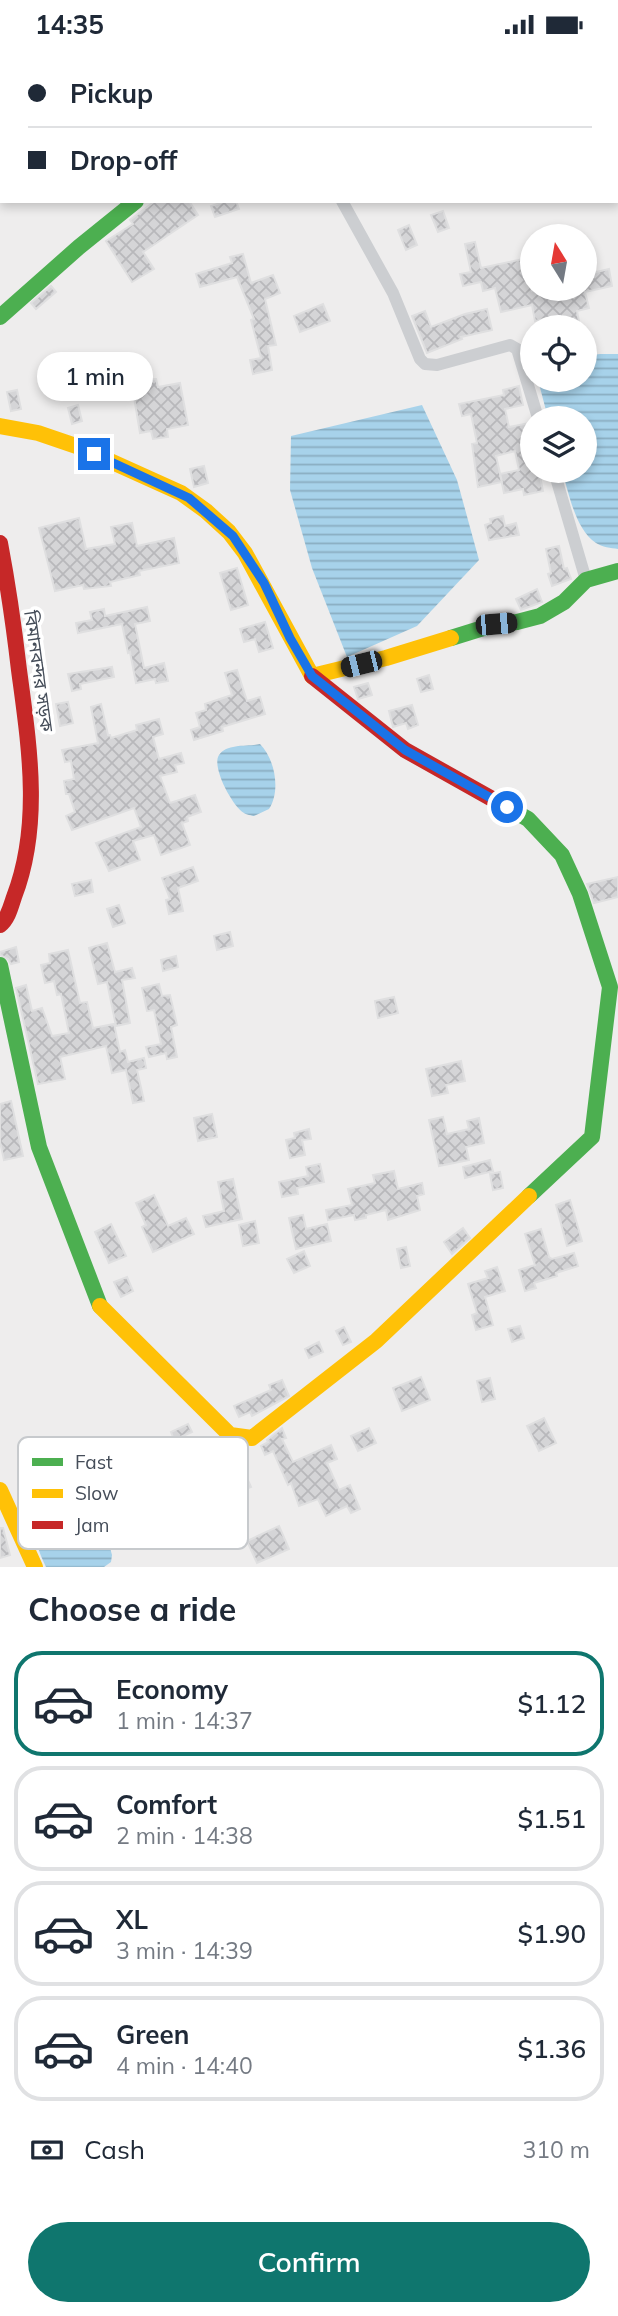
<!DOCTYPE html>
<html lang="en">
<head>
<meta charset="utf-8">
<style>
	:root { --surface:#fff; --page:#f2f2f3; --text:#1f2937; --muted:#747a83; --line:#e0e1e3; --accent:#0f766e }
	body { margin:0; font-family:Mulish,"Noto Sans Bengali",sans-serif; background:var(--page); color:var(--text); height:100vh; display:flex; flex-direction:column; font-size:26px; white-space:nowrap }
	* { box-sizing:border-box; margin:0 }
	p { font-size:23px; color:var(--muted) }
	.icon { flex:none; width:38px; height:38px; fill:none; stroke:currentColor; stroke-width:2; stroke-linecap:round; stroke-linejoin:round }
	.map { position:relative; height:1518px; overflow:hidden }
	.side { display:flex; flex-direction:column; background:var(--surface); flex:1 }
	.side>* { flex:none }
	.guide { position:absolute; left:0px; top:0px; width:620px; height:154px; box-shadow:0 4px 10px #0003; display:grid; align-content:center; height:154px; padding:0 28px; background:var(--surface) }
	.needle { width:46px; rotate:349deg }
	.buttons { position:absolute; left:520px; top:175px; display:grid; gap:14px }
	.buttons a { display:grid; place-items:center; width:77px; height:77px; border-radius:50%; background:var(--surface); box-shadow:0 4px 10px #0003; font-size:35px }
	.end { position:absolute; width:32px; height:32px; margin:-16px; border:9px solid #1a73e8; background:#fff; box-shadow:0 0 0 4px #fff }
	.from { border-radius:50% }
	.bubble { position:absolute; height:49px; border-radius:24px; background:var(--surface); box-shadow:0 4px 10px #0003; font-size:23px; font-weight:600; line-height:49px; text-align:center }
	.car { position:absolute; width:21px; height:42px; margin:-21px -10px; border-radius:9px; box-shadow:0 0 5px 2px #0007; background:linear-gradient(#222 24%,#8ab4d8 0 40%,#222 0 76%,#8ab4d8 0 86%,#222 0) }
	.guide b { display:flex; align-items:center; gap:24px; height:66px; font-size:26px }
	.guide b+b { border-top:2px solid var(--line) }
	.guide i { width:18px; height:18px; background:var(--text) }
	ul { padding:0; list-style:none }
	li { display:flex; align-items:center; gap:21px; height:105px; margin:0 14px 10px; padding:0 14px; border:4px solid var(--line); border-radius:28px }
	li div { flex:1 }
	li b { display:block; font-size:26px }
	li em { font-style:normal; font-weight:600 }
	li.current { border-color:var(--accent) }
	li>.icon { width:63px; height:63px; stroke-width:1.5 }
	h2 { padding:0 28px; font-size:32px; line-height:84px }
	.pay { display:flex; align-items:center; gap:18px; height:77px; padding:0 28px; font-size:26px }
	.pay p { margin-inline-start:auto }
	.action { display:flex; gap:14px; margin-top:auto; padding:14px 28px }
	.action a { flex:1; height:80px; border-radius:42px; background:var(--accent); color:#fff; font-size:28px; font-weight:600; line-height:80px; text-align:center }
	.status { display:flex; justify-content:space-between; align-items:center; height:49px; padding:0 35px; background:var(--surface); direction:ltr }
	.status svg { height:19px; fill:currentColor }
	.map>svg:first-child { display:block }
</style>
</head>
<body>
<div class="status"><b>14:35</b><svg viewBox="0 0 49 12"><path d="M0 12V9h3v3zM5 12V6h3v6zM10 12V3h3v9zM15 12V0h3v12zM26 1h20v11H26zM47 4h2v5h-2z"/></svg></div>
<div class="map">
<svg width="618" height="1518" viewBox="0 0 618 1518">
	<defs>
		<pattern id="water-rules" width="6" height="5" patternUnits="userSpaceOnUse" patternTransform="scale(1.75)"><rect width="6" height="5" fill="#a7d2ea"/><path d="M0 2.5h6" fill="none" stroke="#8aadc1"/></pattern>
		<pattern id="building-cross-hatch" width="8" height="8" patternUnits="userSpaceOnUse" patternTransform="scale(1.75)"><rect width="8" height="8" fill="#d5d5d7"/><path d="M0 0l8 8M0 8l8-8" fill="none" stroke="#b8b8bb"/></pattern>
	</defs>
	<rect width="100%" height="100%" fill="#eeeded"/>
	<g fill="url(#water-rules)">
		<path d="M600 305H618V500C611 499 602 498 596 494 575 480 569 444 562 422H584V369H548L538 331H584L585 307Z"/>
		<polygon points="422,356 457,431 479,511 417,577 347,608 312,519 290,441 291,387"/>
		<path d="M260 695C275 710 281 742 269 760L254 767C253 767 245 765 244 764 233 758 211 718 219 706 227 694 248 698 260 695Z"/>
		<path d="M73 1440H84L95 1443 112 1506 111 1513 104 1518H46C36 1498 32 1480 34 1458L57 1443Z"/>
	</g>
	<g fill="url(#building-cross-hatch)" stroke="#dfdfe0" stroke-width="2">
		<polygon points="155,152 189,152 198,166 143,203 154,220 132,233 106,192 133,175 130,171"/>
		<polygon points="226,152 236,152 239,160 215,168 211,157"/>
		<polygon points="443,162 449,179 438,183 431,166"/>
		<polygon points="409,176 417,196 406,201 398,181"/>
		<polygon points="475,193 481,219 532,208 532,242 539,240 540,244 560,240 584,240 584,207 589,207 592,224 609,220 612,237 585,243 589,259 577,262 580,278 562,278 560,267 535,272 532,256 501,263 495,239 483,242 481,233 463,237 460,225 471,223 465,195"/>
		<polygon points="243,205 251,234 273,226 280,244 265,250 276,296 268,297 272,321 253,325 250,311 261,309 251,271 254,270 237,228 200,238 196,225 232,214 230,208"/>
		<polygon points="51,237 56,243 36,260 31,254"/>
		<polygon points="323,255 330,272 300,283 294,267"/>
		<polygon points="487,260 492,281 461,288 462,290 427,304 412,267 425,262 431,278 465,265"/>
		<polygon points="156,330 158,338 180,334 188,376 167,380 168,388 153,390 151,382 140,384 134,348 137,347 136,336 145,335 144,331"/>
		<polygon points="519,337 523,356 505,360 509,378 530,374 532,391 527,392 532,422 539,422 543,442 524,446 523,440 504,444 500,425 519,421 515,402 496,407 502,433 478,438 472,395 477,394 471,365 462,367 459,355 504,346 503,341"/>
		<polygon points="17,341 21,360 11,362 7,343"/>
		<polygon points="78,356 82,372 72,375 68,359"/>
		<polygon points="204,417 208,434 194,438 190,420"/>
		<polygon points="503,467 505,477 516,474 519,486 489,491 485,476 491,474 490,470"/>
		<polygon points="79,469 86,500 115,495 111,478 132,474 137,497 174,489 179,514 139,522 140,526 110,533 111,537 84,540 83,536 55,542 39,479"/>
		<polygon points="559,497 564,520 567,519 571,530 552,537 548,525 551,524 546,500"/>
		<polygon points="237,519 248,556 231,561 220,524"/>
		<polygon points="537,540 542,553 521,561 516,550"/>
		<polygon points="147,558 150,572 135,575 144,619 164,614 168,632 156,634 155,630 136,634 130,603 128,604 122,575 78,584 76,574 92,571 90,563 104,560 105,567"/>
		<polygon points="265,573 273,599 259,603 255,590 244,593 240,580"/>
		<polygon points="112,618 114,628 80,635 81,640 72,642 68,625"/>
		<polygon points="237,621 247,652 260,648 265,665 222,678 223,682 194,691 191,681 200,678 196,664 206,661 205,655 232,646 225,624"/>
		<polygon points="429,626 433,640 421,643 417,630"/>
		<polygon points="368,634 372,646 358,650 354,638"/>
		<polygon points="68,653 73,674 60,677 56,655"/>
		<polygon points="101,655 108,686 110,686 111,689 137,681 136,676 159,670 163,685 153,688 159,710 181,704 184,714 175,716 177,723 160,727 170,754 195,746 201,763 187,768 188,772 182,774 190,796 161,806 154,786 133,792 140,811 109,822 96,794 141,778 134,759 72,781 66,767 75,763 69,745 66,745 64,732 74,730 71,712 65,713 62,701 98,694 91,658"/>
		<polygon points="412,656 418,676 408,680 406,674 393,678 389,662"/>
		<polygon points="193,818 198,832 178,839 183,862 169,865 166,851 170,850 162,829"/>
		<polygon points="618,828 618,848 594,854 587,835"/>
		<polygon points="91,831 93,843 75,847 72,835"/>
		<polygon points="119,856 125,874 113,878 107,860"/>
		<polygon points="230,883 233,897 217,901 214,887"/>
		<polygon points="107,894 115,923 132,919 135,929 122,931 130,974 116,977 107,933 98,935 89,899"/>
		<polygon points="16,898 19,913 11,915 8,910 0,906 0,903"/>
		<polygon points="68,901 80,954 87,953 93,979 114,975 120,1003 125,1001 128,1013 144,1009 146,1019 137,1021 144,1052 133,1054 126,1021 112,1024 106,997 60,1008 65,1030 38,1035 16,939 26,936 32,962 42,959 52,987 69,984 61,945 57,946 54,932 45,934 41,916 50,914 49,905"/>
		<polygon points="176,907 178,918 163,922 161,911"/>
		<polygon points="159,935 162,947 170,946 177,976 171,978 177,1008 167,1010 166,1004 149,1008 146,998 161,995 154,961 147,962 142,939"/>
		<polygon points="394,948 398,964 378,969 375,952"/>
		<polygon points="461,1012 465,1032 446,1036 448,1044 432,1047 426,1020"/>
		<polygon points="11,1052 23,1107 4,1111 0,1093 0,1055"/>
		<polygon points="212,1065 217,1088 198,1092 194,1069"/>
		<polygon points="443,1068 447,1085 469,1080 467,1072 479,1069 484,1094 466,1098 469,1111 439,1117 429,1071"/>
		<polygon points="309,1080 311,1090 302,1091 305,1106 290,1109 286,1091 295,1089 294,1084"/>
		<polygon points="490,1111 493,1122 465,1129 463,1118"/>
		<polygon points="320,1115 324,1133 297,1139 298,1145 282,1148 279,1133 308,1127 306,1118"/>
		<polygon points="394,1122 398,1140 422,1134 424,1145 417,1147 420,1161 388,1171 386,1161 366,1166 366,1169 355,1171 354,1166 328,1171 326,1161 352,1156 348,1140 375,1134 373,1126"/>
		<polygon points="500,1123 503,1139 493,1141 490,1125"/>
		<polygon points="233,1130 242,1170 206,1178 203,1167 224,1162 218,1133"/>
		<polygon points="154,1146 168,1177 186,1169 194,1185 153,1203 142,1178 146,1176 136,1154"/>
		<polygon points="570,1151 582,1192 567,1197 556,1156"/>
		<polygon points="303,1166 306,1180 327,1175 331,1192 296,1200 289,1169"/>
		<polygon points="255,1172 259,1194 243,1197 239,1176"/>
		<polygon points="111,1175 126,1207 109,1214 95,1183"/>
		<polygon points="463,1179 470,1189 452,1205 444,1193"/>
		<polygon points="541,1180 549,1208 552,1210 574,1204 578,1217 556,1224 557,1227 534,1234 536,1239 525,1242 519,1221 535,1216 525,1185"/>
		<polygon points="406,1198 410,1217 401,1219 397,1200"/>
		<polygon points="304,1202 310,1217 294,1224 287,1210"/>
		<polygon points="497,1218 505,1242 485,1248 493,1276 476,1281 472,1266 477,1264 468,1235 488,1229 485,1222"/>
		<polygon points="127,1228 133,1242 121,1248 114,1233"/>
		<polygon points="520,1277 524,1289 512,1293 508,1280"/>
		<polygon points="344,1278 351,1293 343,1296 336,1282"/>
		<polygon points="319,1293 323,1303 309,1309 305,1300"/>
		<polygon points="421,1328 430,1351 402,1362 393,1339"/>
		<polygon points="490,1329 495,1350 482,1353 477,1332"/>
		<polygon points="282,1331 289,1347 252,1367 250,1363 239,1368 234,1357 271,1341 269,1336"/>
		<polygon points="544,1369 556,1394 539,1402 527,1377"/>
		<polygon points="188,1375 192,1383 174,1391 171,1383"/>
		<polygon points="282,1379 286,1389 282,1390 293,1413 331,1396 337,1410 327,1414 339,1441 350,1436 360,1460 351,1464 347,1457 326,1467 318,1450 299,1457 291,1434 288,1436 273,1402 265,1406 261,1397 268,1393 267,1391"/>
		<polygon points="369,1379 376,1394 358,1402 351,1387"/>
		<polygon points="220,1398 229,1412 243,1405 247,1413 241,1416 251,1438 241,1442 229,1419 206,1430 198,1413"/>
		<polygon points="279,1477 289,1500 257,1514 247,1492"/>
		<polygon points="0,1479 3,1479 10,1506 0,1509"/>
	</g>
	<g fill="none" stroke-linecap="round" stroke-linejoin="round">
		<g stroke="#ccced1" stroke-width="12">
			<polyline points="342,152 393,244 420,310 425,315 437,316 510,296 517,300 538,369"/>
			<polyline points="554,422 586,531"/>
		</g>
		<g stroke="#4caf50" stroke-width="16">
			<polyline points="309,2 310,0"/>
			<polyline points="0,268 79,198 136,152"/>
			<polyline points="451,589 496,575 517,573 540,567 564,553 586,531 618,522"/>
			<polyline points="503,756 528,770 562,806 580,845 610,938 592,1088 529,1147"/>
			<polyline points="0,916 39,1098 100,1257"/>
		</g>
		<g stroke="#ffc107" stroke-width="16">
			<polyline points="0,377 38,384 79,398 181,444 206,462 229,483 245,504 312,627 386,609 451,589"/>
			<polyline points="100,1257 230,1386 252,1389 376,1292 529,1147"/>
			<polyline points="0,1441 35,1518"/>
		</g>
		<g stroke="#c62828" stroke-width="16">
			<path d="M0 494C8 536 14 578 19 621 29 696 42 775 14 848 11 857 8 870 0 876"/>
			<polyline points="312,627 405,701 503,756"/>
		</g>
	</g>
	<g fill="none" stroke-linecap="round" stroke-linejoin="round">
		<polyline stroke="#1a73e8" stroke-width="9" points="94,405 189,449 233,487 264,534 290,589 312,627 405,701 507,758"/>
	</g>
	<g text-anchor="middle" dominant-baseline="central" stroke-width="7" stroke-linejoin="round" paint-order="stroke">
		<g font-size="18" fill="#454d59" stroke="#fff">
			<text transform="translate(39 622) rotate(82)">বিমানবন্দর সড়ক</text>
		</g>
	</g>
	<rect x="18" y="1388" width="230" height="112" rx="10" fill="#fff" stroke="#c7cacd" stroke-width="2"/>
	<rect x="32" y="1409" width="31" height="8" fill="#4caf50"/>
	<rect x="32" y="1440" width="31" height="9" fill="#ffc107"/>
	<rect x="32" y="1472" width="31" height="8" fill="#c62828"/>
	<g font-size="19" fill="#454d59">
		<text x="75" y="1420">Fast</text>
		<text x="75" y="1451">Slow</text>
		<text x="75" y="1483">Jam</text>
	</g>
</svg>
<div class="buttons">
<a><svg class="needle" viewBox="-14 -14 28 28"><path d="M0-13l5 13h-10z" fill="#e53935"/><path d="M0 13l5-13h-10z" fill="#747a83"/></svg></a>
<a><svg class="icon" aria-label="locate" viewBox="0 0 24 24"><circle cx="12" cy="12" r="6"/><path d="M12 2v4M12 18v4M2 12h4M18 12h4"/></svg></a>
<a><svg class="icon" aria-label="layers" viewBox="0 0 24 24"><path d="M12 4l9 5-9 5-9-5zM3 14l9 5 9-5"/></svg></a>
</div>
<i class="end from" style="left:507px;top:758px"></i>
<i class="end" style="left:94px;top:405px"></i>
<div class="bubble" style="left:37px;top:303px;width:116px">1 min</div>
<i class="car" style="left:496px;top:575px;rotate:85deg"></i>
<i class="car" style="left:361px;top:615px;rotate:256deg"></i>
<div class="guide">
<b><i class="from"></i>Pickup</b>
<b><i></i>Drop-off</b>
</div>
</div>
<section class="side">
<h2>Choose a ride</h2>
<ul>
<li class="current"><svg class="icon" aria-label="car" viewBox="0 0 24 24"><path d="M5 17H2v-5l4-1 3-4h7l3 4 3 1v5h-3M9 17h6M6 11h13"/><circle cx="7" cy="17" r="2"/><circle cx="17" cy="17" r="2"/></svg><div><b>Economy</b><p>1 min · 14:37</p></div><em>$1.12</em></li>
<li><svg class="icon" aria-label="car" viewBox="0 0 24 24"><path d="M5 17H2v-5l4-1 3-4h7l3 4 3 1v5h-3M9 17h6M6 11h13"/><circle cx="7" cy="17" r="2"/><circle cx="17" cy="17" r="2"/></svg><div><b>Comfort</b><p>2 min · 14:38</p></div><em>$1.51</em></li>
<li><svg class="icon" aria-label="car" viewBox="0 0 24 24"><path d="M5 17H2v-5l4-1 3-4h7l3 4 3 1v5h-3M9 17h6M6 11h13"/><circle cx="7" cy="17" r="2"/><circle cx="17" cy="17" r="2"/></svg><div><b>XL</b><p>3 min · 14:39</p></div><em>$1.90</em></li>
<li><svg class="icon" aria-label="car" viewBox="0 0 24 24"><path d="M5 17H2v-5l4-1 3-4h7l3 4 3 1v5h-3M9 17h6M6 11h13"/><circle cx="7" cy="17" r="2"/><circle cx="17" cy="17" r="2"/></svg><div><b>Green</b><p>4 min · 14:40</p></div><em>$1.36</em></li>
</ul>
<div class="pay"><svg class="icon" aria-label="cash" viewBox="0 0 24 24"><path d="M3 7h18v10H3z"/><circle cx="12" cy="12" r="2"/></svg>Cash<p>310 m</p></div>
<div class="action"><a>Confirm</a></div>
</section>
</body>
</html>
